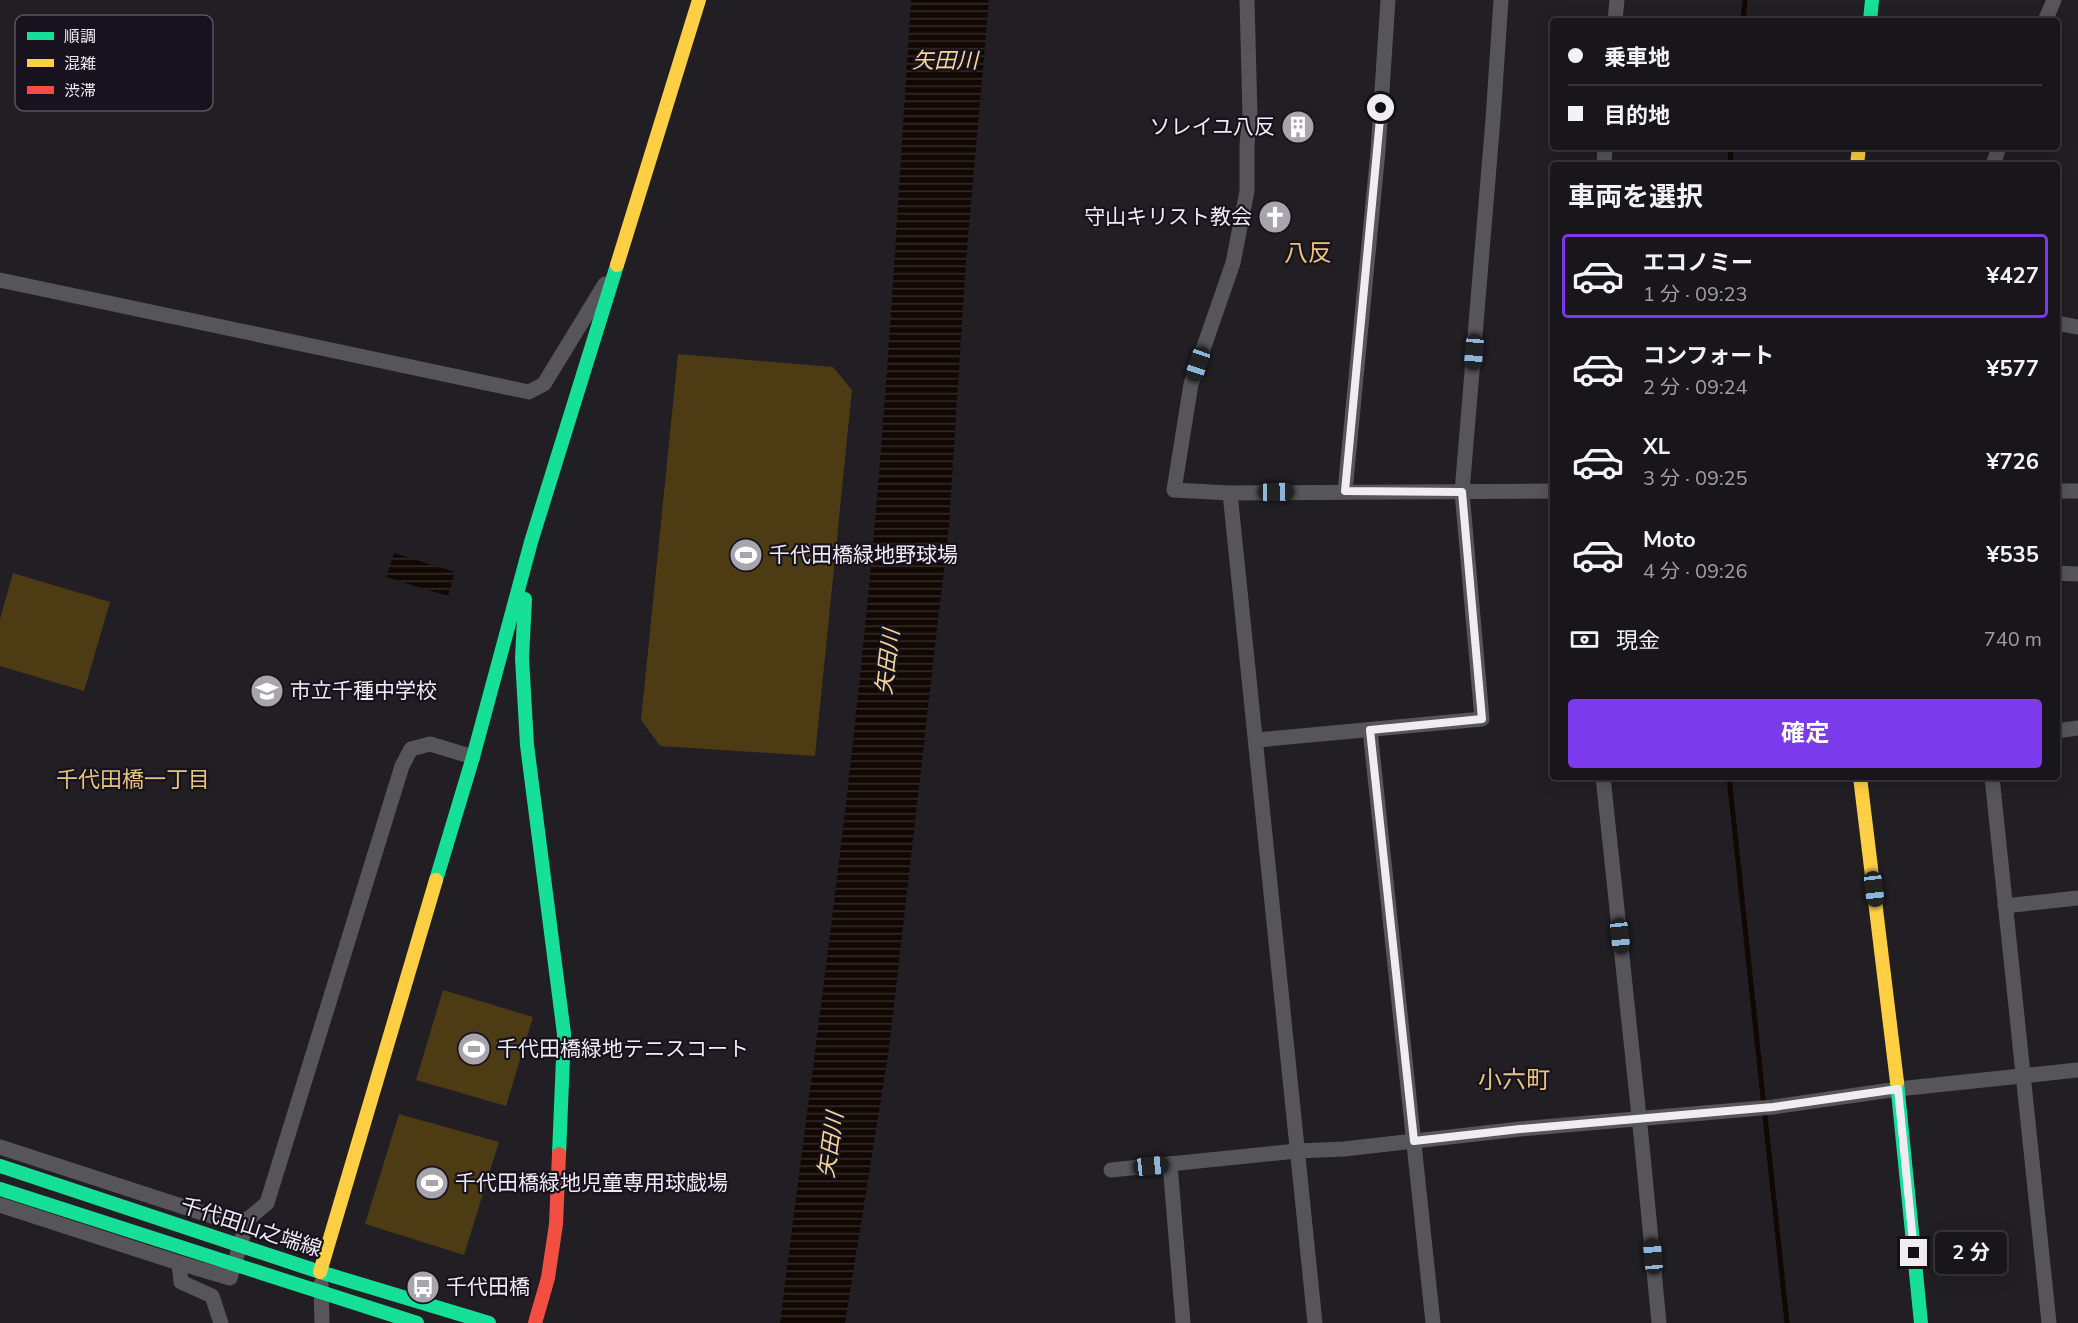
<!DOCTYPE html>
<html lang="ja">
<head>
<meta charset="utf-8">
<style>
	:root { --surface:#19161b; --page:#262328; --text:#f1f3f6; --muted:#9f9fa3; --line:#37353a; --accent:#7c3aed }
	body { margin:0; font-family:"Nunito Sans","Noto Sans JP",sans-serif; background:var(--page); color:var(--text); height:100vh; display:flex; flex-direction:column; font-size:22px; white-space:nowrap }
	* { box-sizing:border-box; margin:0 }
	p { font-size:20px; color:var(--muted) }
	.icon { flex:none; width:33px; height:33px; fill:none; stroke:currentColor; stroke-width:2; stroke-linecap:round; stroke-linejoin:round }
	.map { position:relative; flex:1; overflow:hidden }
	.side { position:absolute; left:1550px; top:162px; width:510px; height:618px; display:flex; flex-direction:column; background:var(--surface); border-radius:6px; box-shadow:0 3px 15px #0003,0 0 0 2px var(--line) }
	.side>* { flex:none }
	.top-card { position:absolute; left:1550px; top:18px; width:510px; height:132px; border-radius:6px; box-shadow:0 3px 15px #0003,0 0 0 2px var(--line); display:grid; align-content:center; height:132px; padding:0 18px; background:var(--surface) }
	.end { position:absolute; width:27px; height:27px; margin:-14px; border:8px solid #efecf4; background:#111; box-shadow:0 0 0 3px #111 }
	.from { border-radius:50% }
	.bubble { position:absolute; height:42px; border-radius:6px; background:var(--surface); box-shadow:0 3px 15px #0003,0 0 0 2px var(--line); font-size:20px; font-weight:700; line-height:42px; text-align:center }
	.car { position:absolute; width:18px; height:36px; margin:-18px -9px; border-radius:8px; box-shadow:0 0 4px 2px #0007; background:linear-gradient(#222 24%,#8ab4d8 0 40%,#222 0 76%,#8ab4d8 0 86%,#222 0) }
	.top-card b { display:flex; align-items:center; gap:21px; height:57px; font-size:22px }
	.top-card b+b { border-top:2px solid var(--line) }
	.top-card i { width:15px; height:15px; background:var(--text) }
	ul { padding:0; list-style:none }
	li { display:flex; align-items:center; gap:18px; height:84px; margin:0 12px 9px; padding:0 6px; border:3px solid transparent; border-radius:6px }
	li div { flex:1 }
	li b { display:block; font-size:22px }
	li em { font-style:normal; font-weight:700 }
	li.active { border-color:var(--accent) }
	li>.icon { width:54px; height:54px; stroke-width:1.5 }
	h2 { padding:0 18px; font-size:27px; line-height:72px }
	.pay { display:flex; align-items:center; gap:15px; height:66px; padding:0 18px; font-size:22px }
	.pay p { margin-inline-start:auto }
	.action { display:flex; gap:12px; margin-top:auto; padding:12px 18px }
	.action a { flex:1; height:69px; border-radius:6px; background:var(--accent); color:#fff; font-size:24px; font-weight:700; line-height:69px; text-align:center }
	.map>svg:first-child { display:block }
</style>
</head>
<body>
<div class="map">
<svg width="2078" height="1323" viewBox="0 0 2078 1323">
	<defs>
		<pattern id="water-rules" width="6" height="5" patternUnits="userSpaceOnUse" patternTransform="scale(1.5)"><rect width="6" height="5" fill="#120803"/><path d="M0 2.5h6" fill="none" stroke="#352c28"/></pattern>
	</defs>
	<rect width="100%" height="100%" fill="#211e24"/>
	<g fill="#4d3b13">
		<polygon points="678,354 833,367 852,390 815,756 660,746 641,720"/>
		<polygon points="13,573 110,602 84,691 0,666 0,619"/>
		<polygon points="443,990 533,1017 506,1106 416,1080"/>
		<polygon points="399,1114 499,1142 464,1255 365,1224"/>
	</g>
	<g fill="url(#water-rules)">
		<path d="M911 0H989L966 261 949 525 889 1049 845 1323H780C810 1084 844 846 867 607 887 405 898 202 911 0Z"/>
		<polygon points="394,553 455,572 448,596 386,577"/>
	</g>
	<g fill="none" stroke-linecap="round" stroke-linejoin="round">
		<g stroke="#120803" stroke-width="5">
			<polyline points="1743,21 1745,0"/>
			<polyline points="1730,165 1731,147"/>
			<polyline points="1729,777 1787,1323"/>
		</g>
		<g stroke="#565559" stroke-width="15">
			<polyline points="1247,0 1250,115 1247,144 1247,191 1233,263 1191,384 1174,490 1230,493 1552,491"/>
			<polyline points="1615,21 1617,0"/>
			<polyline points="2045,21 2054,0"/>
			<polyline points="1604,165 1605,147"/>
			<polyline points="1993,165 1999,147"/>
			<polyline points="0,280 529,392 544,384 605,284"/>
			<polyline points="2056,323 2078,327"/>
			<polyline points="1345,491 1378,151 1388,0"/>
			<polyline points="2056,491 2078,491"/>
			<polyline points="1230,493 1315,1323"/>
			<polyline points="2056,573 2078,574"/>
			<polyline points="1370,730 1433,1323"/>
			<polyline points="2056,731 2078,728"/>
			<polyline points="1257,740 1482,719 1462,492 1493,119 1501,0"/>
			<polyline points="1603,777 1642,1145 1659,1323"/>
			<polyline points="1992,777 2049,1323"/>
			<polyline points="2005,906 2078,898"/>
			<polyline points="0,1147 227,1221 248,1219 267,1203 402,766 411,749 430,744 473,757"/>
			<polyline points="1170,1164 1183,1323"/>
			<polyline points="1111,1170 1297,1151 1344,1149 1520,1129 1773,1107 1898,1089 2078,1070"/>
			<polyline points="0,1205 179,1263 230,1278 248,1219"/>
			<polyline points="179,1263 181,1282 212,1296 221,1323"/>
			<polyline points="321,1284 322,1323"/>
		</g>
		<g stroke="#16e098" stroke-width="14">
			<polyline points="1870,21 1872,0"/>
			<polyline points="525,599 522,658 527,745 564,1034 559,1154"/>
			<polyline points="436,880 473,757 531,542 617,265"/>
			<polyline points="1897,1082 1921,1323"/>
			<polyline points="0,1166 320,1272 489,1323"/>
			<polyline points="0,1189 417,1323"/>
		</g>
		<g stroke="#ffcf43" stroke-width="14">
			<polyline points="1857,165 1859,147"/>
			<polyline points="617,265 699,0"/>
			<polyline points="1860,777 1897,1082"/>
			<polyline points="320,1272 436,880"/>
		</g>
		<polyline stroke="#f24e42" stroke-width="14" points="535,1323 548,1278 556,1224 559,1154"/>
	</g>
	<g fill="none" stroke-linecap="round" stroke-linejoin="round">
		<polyline stroke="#efecf4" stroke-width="8" points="1381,108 1345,491 1462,492 1482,719 1370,730 1414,1141 1520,1129 1773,1107 1898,1089 1914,1253"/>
	</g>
	<defs>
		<g id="building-disc" transform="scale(1.725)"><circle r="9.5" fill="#a7a4ab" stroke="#17121d"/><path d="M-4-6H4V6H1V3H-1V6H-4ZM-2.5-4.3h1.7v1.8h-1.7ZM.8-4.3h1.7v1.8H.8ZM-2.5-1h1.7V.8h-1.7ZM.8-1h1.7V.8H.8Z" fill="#fff"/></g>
		<g id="church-disc" transform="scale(1.725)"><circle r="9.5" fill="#a7a4ab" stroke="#17121d"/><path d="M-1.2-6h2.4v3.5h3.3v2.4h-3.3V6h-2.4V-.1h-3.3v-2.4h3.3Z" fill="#fff"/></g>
		<g id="stadium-disc" transform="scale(1.725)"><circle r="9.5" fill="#a7a4ab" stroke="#17121d"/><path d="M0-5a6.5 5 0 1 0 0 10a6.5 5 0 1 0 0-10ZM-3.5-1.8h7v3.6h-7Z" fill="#fff"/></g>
		<g id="school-disc" transform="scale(1.725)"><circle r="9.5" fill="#a7a4ab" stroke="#17121d"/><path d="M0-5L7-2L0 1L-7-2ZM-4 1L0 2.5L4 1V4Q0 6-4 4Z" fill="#fff"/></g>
		<g id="bus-disc" transform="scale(1.725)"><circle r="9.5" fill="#a7a4ab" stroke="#17121d"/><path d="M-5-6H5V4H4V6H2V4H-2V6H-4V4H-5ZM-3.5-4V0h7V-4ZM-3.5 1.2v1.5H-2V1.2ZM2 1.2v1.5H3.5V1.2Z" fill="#fff"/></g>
	</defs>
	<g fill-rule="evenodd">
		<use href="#building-disc" x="1298" y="127"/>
		<use href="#church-disc" x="1275" y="217"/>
		<use href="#stadium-disc" x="746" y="555"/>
		<use href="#school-disc" x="267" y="691"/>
		<use href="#stadium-disc" x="474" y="1049"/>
		<use href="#stadium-disc" x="432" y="1183"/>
		<use href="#bus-disc" x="423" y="1287"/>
	</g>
	<g text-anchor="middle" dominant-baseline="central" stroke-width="4.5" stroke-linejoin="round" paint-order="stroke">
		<g font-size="21" fill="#efecf4" stroke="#17121d" text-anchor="start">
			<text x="1275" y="127" text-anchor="end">ソレイユ八反</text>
			<text x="1252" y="217" text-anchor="end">守山キリスト教会</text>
			<text x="769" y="555">千代田橋緑地野球場</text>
			<text x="290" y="691">市立千種中学校</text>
			<text x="497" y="1049">千代田橋緑地テニスコート</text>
			<text x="455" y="1183">千代田橋緑地児童専用球戯場</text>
			<text x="446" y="1287">千代田橋</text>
		</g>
		<g font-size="21" fill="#efecf4" stroke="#17121d">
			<text transform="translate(251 1227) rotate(18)">千代田山之端線</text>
		</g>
		<g font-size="22" font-style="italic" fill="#f7d595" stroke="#17121d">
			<text x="945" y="61">矢田川</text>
			<text transform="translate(888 662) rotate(-83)">矢田川</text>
			<text transform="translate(831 1145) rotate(-82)">矢田川</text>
		</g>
		<g font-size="22" fill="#e8c47b" stroke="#17121d">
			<text x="133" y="780">千代田橋一丁目</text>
		</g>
		<g font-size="24" fill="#e8c47b" stroke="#17121d">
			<text x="1308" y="253">八反</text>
			<text x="1514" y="1080">小六町</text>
		</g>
	</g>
	<rect x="15" y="15" width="198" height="96" rx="9" fill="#17121d" stroke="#58535e" stroke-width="1.5"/>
	<rect x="27" y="32" width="27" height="8" fill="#16e098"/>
	<rect x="27" y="59" width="27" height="8" fill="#ffcf43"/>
	<rect x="27" y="86" width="27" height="8" fill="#f24e42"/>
	<g font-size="16" fill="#efecf4">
		<text x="64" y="42">順調</text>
		<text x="64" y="69">混雑</text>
		<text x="64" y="96">渋滞</text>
	</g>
</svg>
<i class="end from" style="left:1381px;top:108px"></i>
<i class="end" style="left:1914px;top:1253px"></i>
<div class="bubble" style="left:1935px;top:1232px;width:72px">2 分</div>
<i class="car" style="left:1474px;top:352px;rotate:185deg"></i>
<i class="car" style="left:1198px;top:364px;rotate:199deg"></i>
<i class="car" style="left:1276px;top:492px;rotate:89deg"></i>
<i class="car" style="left:1874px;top:889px;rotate:173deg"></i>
<i class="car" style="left:1620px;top:936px;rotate:174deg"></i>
<i class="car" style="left:1151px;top:1166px;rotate:84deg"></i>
<i class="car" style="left:1653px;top:1256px;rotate:355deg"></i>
<div class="top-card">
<b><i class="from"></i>乗車地</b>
<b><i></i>目的地</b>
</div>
<section class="side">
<h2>車両を選択</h2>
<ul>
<li class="active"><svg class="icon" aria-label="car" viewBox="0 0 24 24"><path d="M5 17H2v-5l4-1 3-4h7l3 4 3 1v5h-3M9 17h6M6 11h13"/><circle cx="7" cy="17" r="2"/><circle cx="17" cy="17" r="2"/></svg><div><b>エコノミー</b><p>1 分 · 09:23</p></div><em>¥427</em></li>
<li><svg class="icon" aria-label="car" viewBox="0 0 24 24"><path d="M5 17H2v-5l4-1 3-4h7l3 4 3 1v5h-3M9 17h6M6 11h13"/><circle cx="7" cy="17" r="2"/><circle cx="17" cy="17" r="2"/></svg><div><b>コンフォート</b><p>2 分 · 09:24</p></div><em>¥577</em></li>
<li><svg class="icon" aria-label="car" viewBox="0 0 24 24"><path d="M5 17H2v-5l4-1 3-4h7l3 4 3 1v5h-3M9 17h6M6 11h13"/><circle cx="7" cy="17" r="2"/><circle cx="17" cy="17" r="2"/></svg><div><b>XL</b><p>3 分 · 09:25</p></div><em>¥726</em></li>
<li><svg class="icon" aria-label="car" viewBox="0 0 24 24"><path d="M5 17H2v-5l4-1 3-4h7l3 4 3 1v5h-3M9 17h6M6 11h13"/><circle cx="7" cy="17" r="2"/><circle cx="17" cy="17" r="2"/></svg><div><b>Moto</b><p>4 分 · 09:26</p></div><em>¥535</em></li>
</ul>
<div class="pay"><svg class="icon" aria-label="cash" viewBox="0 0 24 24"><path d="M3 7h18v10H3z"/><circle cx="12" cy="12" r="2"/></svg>現金<p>740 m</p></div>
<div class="action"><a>確定</a></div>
</section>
</div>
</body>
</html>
